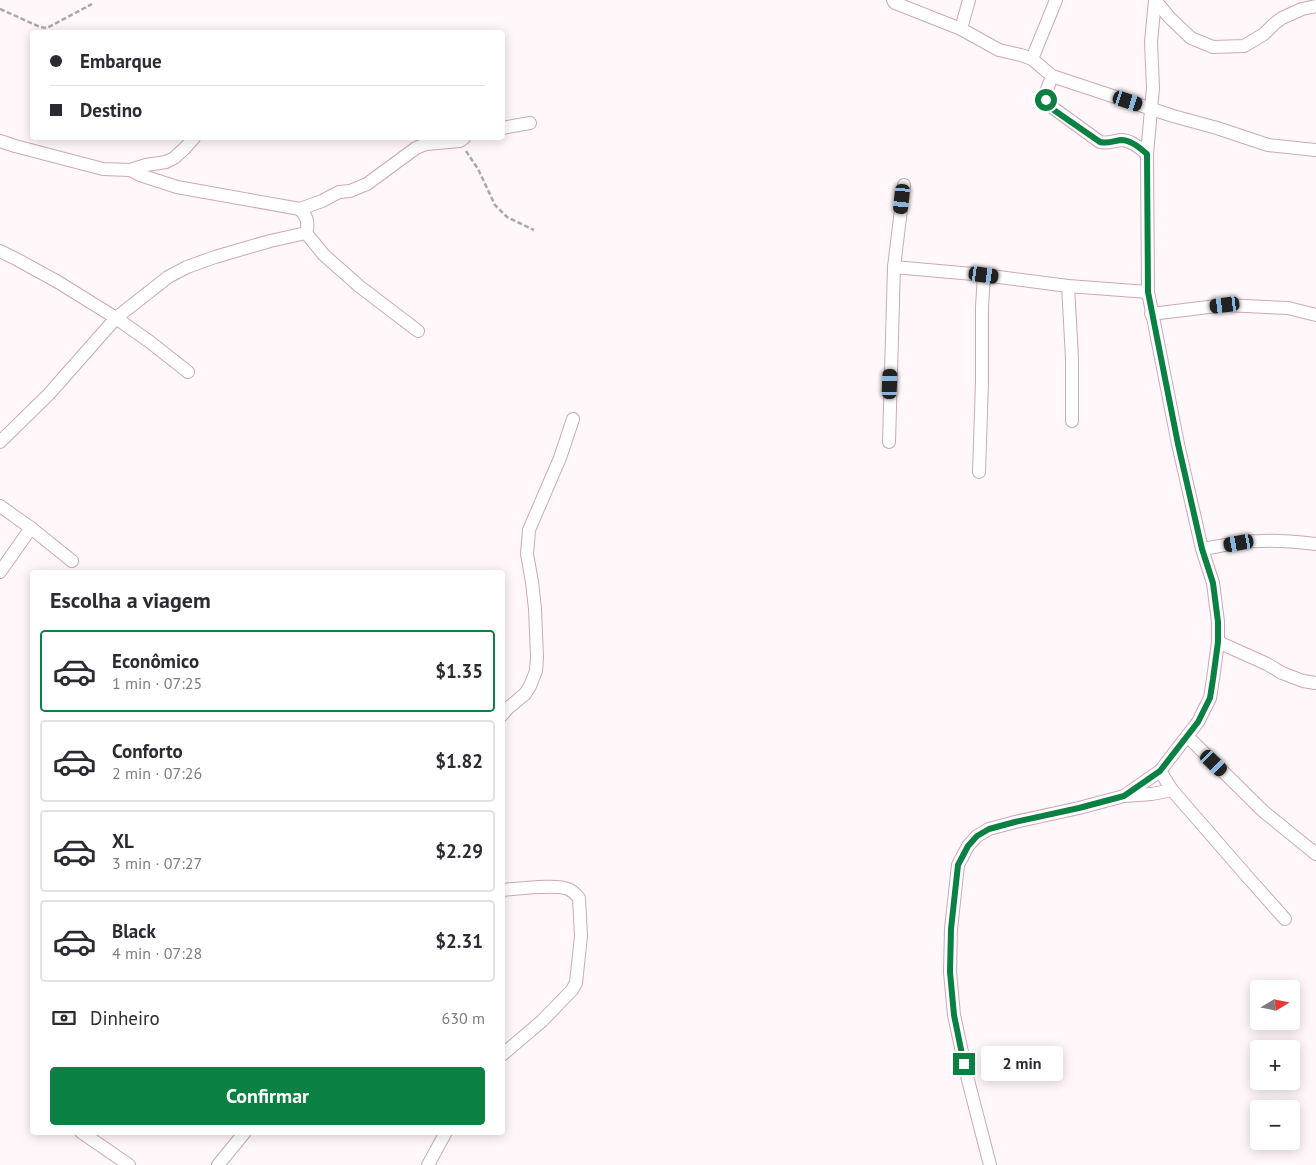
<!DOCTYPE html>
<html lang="pt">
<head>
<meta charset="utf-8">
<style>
	:root { --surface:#fff; --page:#f7f7f7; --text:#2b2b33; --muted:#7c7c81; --line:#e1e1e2; --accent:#0b8043 }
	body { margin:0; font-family:"PT Sans",sans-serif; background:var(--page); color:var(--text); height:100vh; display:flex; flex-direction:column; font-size:19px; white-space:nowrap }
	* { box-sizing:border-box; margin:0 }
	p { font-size:16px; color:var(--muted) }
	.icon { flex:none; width:28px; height:28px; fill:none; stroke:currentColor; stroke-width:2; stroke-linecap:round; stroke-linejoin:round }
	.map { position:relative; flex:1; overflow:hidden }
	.panel { position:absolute; left:30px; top:570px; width:475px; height:565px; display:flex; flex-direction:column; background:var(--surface); border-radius:5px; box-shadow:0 2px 12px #0003 }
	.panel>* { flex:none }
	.banner { position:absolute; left:30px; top:30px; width:475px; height:110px; border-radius:5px; box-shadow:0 2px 12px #0003; display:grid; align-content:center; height:110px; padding:0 20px; background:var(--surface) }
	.needle { width:32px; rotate:80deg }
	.controls { position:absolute; left:1250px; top:980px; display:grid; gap:10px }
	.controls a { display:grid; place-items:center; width:50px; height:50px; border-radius:5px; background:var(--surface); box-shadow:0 2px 12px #0003; font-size:25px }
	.end { position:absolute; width:22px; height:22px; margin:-11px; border:6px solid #0b8043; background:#fff; box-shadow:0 0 0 2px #fff }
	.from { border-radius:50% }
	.bubble { position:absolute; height:35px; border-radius:5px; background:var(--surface); box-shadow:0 2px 12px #0003; font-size:16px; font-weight:800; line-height:35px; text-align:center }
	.car { position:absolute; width:15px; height:30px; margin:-15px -8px; border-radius:6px; box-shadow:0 0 4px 1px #0007; background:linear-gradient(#222 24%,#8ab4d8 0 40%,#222 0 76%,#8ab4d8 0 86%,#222 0) }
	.banner b { display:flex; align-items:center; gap:18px; height:48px; font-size:19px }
	.banner b+b { border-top:1px solid var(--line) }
	.banner i { width:12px; height:12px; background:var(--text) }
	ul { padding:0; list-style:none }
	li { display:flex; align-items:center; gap:15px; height:82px; margin:0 10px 8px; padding:0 10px; border:2px solid var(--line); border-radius:5px }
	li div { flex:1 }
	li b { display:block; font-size:19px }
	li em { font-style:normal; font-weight:800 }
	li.active { border-color:var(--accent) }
	li>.icon { width:45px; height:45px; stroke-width:1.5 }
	h2 { padding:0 20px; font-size:22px; line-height:60px }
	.pay { display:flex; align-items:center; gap:12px; height:55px; padding:0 20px; font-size:19px }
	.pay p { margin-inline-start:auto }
	.cta { display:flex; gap:10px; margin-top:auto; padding:10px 20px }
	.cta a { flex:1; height:58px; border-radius:5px; background:var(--accent); color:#fff; font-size:20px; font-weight:800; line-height:58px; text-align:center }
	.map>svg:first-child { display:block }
</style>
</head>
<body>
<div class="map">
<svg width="1316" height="1165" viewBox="0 0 1316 1165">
	<rect width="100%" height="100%" fill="#fff7fa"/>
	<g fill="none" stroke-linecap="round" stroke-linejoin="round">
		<g stroke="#cda8b8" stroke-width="14">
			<g id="street">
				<polyline points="893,0 895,3 961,29 999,50 1021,55 1032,59 1052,76 1173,116 1217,128 1268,145 1316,150"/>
				<polyline points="1155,0 1169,17 1191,38 1213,47 1244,46 1264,34 1274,24 1282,18 1302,9 1316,6"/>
				<polyline points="961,29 969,0"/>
				<polyline points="1032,59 1056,0"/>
				<path d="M1052 76 1045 95 1049 105 1100 142C1107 144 1113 141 1121 140 1131 140 1140 148 1147 154"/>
				<polyline points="502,128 530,123"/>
				<polyline points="0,141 15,146 103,169 130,170 140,175 177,187 300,209 322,201 339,192 350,191 367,184 416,148 426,144 460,141 464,138"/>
				<polyline points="130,170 146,165 166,162 174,158 184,149 194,138"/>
				<polyline points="904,185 894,267 984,275 1068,286 1148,292"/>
				<path d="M300 209C307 216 309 224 306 233"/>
				<polyline points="306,233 324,255 359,286 418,331"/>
				<polyline points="0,251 18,260 58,282 116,318 150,342 188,372"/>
				<polyline points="1068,286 1072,358 1072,421"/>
				<polyline points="1151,314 1225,305 1288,308 1316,315"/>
				<polyline points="0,442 49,394 116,318 168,277 187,267 215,257 270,241 306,233"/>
				<polyline points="889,442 894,267"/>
				<polyline points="979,472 982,382 982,307 984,275"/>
				<polyline points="0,506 31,528 72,561"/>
				<path d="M1202 549C1221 546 1241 541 1261 541 1279 540 1298 542 1316 544"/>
				<polyline points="0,572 31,528"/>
				<polyline points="1218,642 1267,664 1282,673 1303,681 1316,683"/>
				<polyline points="502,715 508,708 525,694 530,686 536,671 537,657 535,609 532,582 527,554 529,530 560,458 573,419"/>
				<polyline points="1187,736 1263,811 1316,854"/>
				<polyline points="1160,771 1172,790 1245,874 1285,919"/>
				<polyline points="1124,796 1160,771 1198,722 1210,698 1213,679 1218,642 1218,622 1213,583 1202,549 1178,444 1148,292 1147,154 1153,88 1151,42 1155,0"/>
				<path d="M502 890C517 889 559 883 570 890 574 892 576 895 579 898L581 936 576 983 572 990 542 1021 502 1055"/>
				<polyline points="81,1132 129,1165"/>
				<polyline points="218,1165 245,1132"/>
				<polyline points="428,1165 446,1132"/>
				<polyline points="990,1165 968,1080 954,1015 950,972 951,929 958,865 968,846 977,836 989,829 1015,822 1079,808 1124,796 1152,794 1172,790"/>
			</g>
		</g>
		<g stroke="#b0a6aa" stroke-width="2.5" stroke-dasharray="5 2.5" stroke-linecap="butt">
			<polyline points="0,9 40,27 47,28 92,4"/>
			<polyline points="466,151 478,169 495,205 507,217 534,230"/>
		</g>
		<use href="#street" stroke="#fff" stroke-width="12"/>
	</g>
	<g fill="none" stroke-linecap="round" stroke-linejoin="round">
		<path stroke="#0b8043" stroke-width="6" d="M964 1064 954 1015 950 972 951 929 958 865 968 846 977 836 989 829 1015 822 1079 808 1124 796 1160 771 1198 722 1210 698 1213 679 1218 642V622L1213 583 1202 549 1178 444 1148 292 1147 154C1140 148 1131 140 1121 140 1113 141 1107 144 1100 142L1048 106 1046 100"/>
	</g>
</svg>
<div class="controls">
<a><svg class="needle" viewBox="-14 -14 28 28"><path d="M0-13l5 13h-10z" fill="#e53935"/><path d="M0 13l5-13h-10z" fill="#7c7c81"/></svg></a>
<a>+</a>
<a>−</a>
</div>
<i class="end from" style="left:1046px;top:100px"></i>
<i class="end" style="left:964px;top:1064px"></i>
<div class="bubble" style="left:981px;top:1046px;width:82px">2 min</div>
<i class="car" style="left:1128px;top:101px;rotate:108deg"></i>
<i class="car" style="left:902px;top:199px;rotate:186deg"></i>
<i class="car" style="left:984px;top:275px;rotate:98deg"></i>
<i class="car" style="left:1225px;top:305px;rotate:263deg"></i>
<i class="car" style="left:890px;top:384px;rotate:2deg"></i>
<i class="car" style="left:1239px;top:543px;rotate:260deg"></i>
<i class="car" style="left:1214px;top:763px;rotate:134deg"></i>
<div class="banner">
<b><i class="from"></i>Embarque</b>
<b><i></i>Destino</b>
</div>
<section class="panel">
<h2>Escolha a viagem</h2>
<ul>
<li class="active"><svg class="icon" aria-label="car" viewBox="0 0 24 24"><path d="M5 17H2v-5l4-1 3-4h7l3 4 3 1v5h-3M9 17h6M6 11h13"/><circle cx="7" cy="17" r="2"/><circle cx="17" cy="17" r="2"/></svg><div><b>Econômico</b><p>1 min · 07:25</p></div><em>$1.35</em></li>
<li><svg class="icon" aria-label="car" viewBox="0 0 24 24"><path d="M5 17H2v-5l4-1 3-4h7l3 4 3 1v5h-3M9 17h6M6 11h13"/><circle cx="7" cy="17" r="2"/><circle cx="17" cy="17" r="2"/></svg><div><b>Conforto</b><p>2 min · 07:26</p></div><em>$1.82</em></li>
<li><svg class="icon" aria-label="car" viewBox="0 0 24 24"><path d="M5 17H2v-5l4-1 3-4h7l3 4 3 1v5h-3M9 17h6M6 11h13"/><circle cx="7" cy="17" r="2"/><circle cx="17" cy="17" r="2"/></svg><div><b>XL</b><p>3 min · 07:27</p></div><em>$2.29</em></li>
<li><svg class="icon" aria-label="car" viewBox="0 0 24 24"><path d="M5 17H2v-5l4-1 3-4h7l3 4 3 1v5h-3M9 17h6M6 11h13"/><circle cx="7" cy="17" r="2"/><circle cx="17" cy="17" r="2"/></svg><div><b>Black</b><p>4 min · 07:28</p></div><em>$2.31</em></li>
</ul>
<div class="pay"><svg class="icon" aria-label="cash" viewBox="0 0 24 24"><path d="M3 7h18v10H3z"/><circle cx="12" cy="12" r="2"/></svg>Dinheiro<p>630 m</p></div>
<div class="cta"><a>Confirmar</a></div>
</section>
</div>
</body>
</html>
